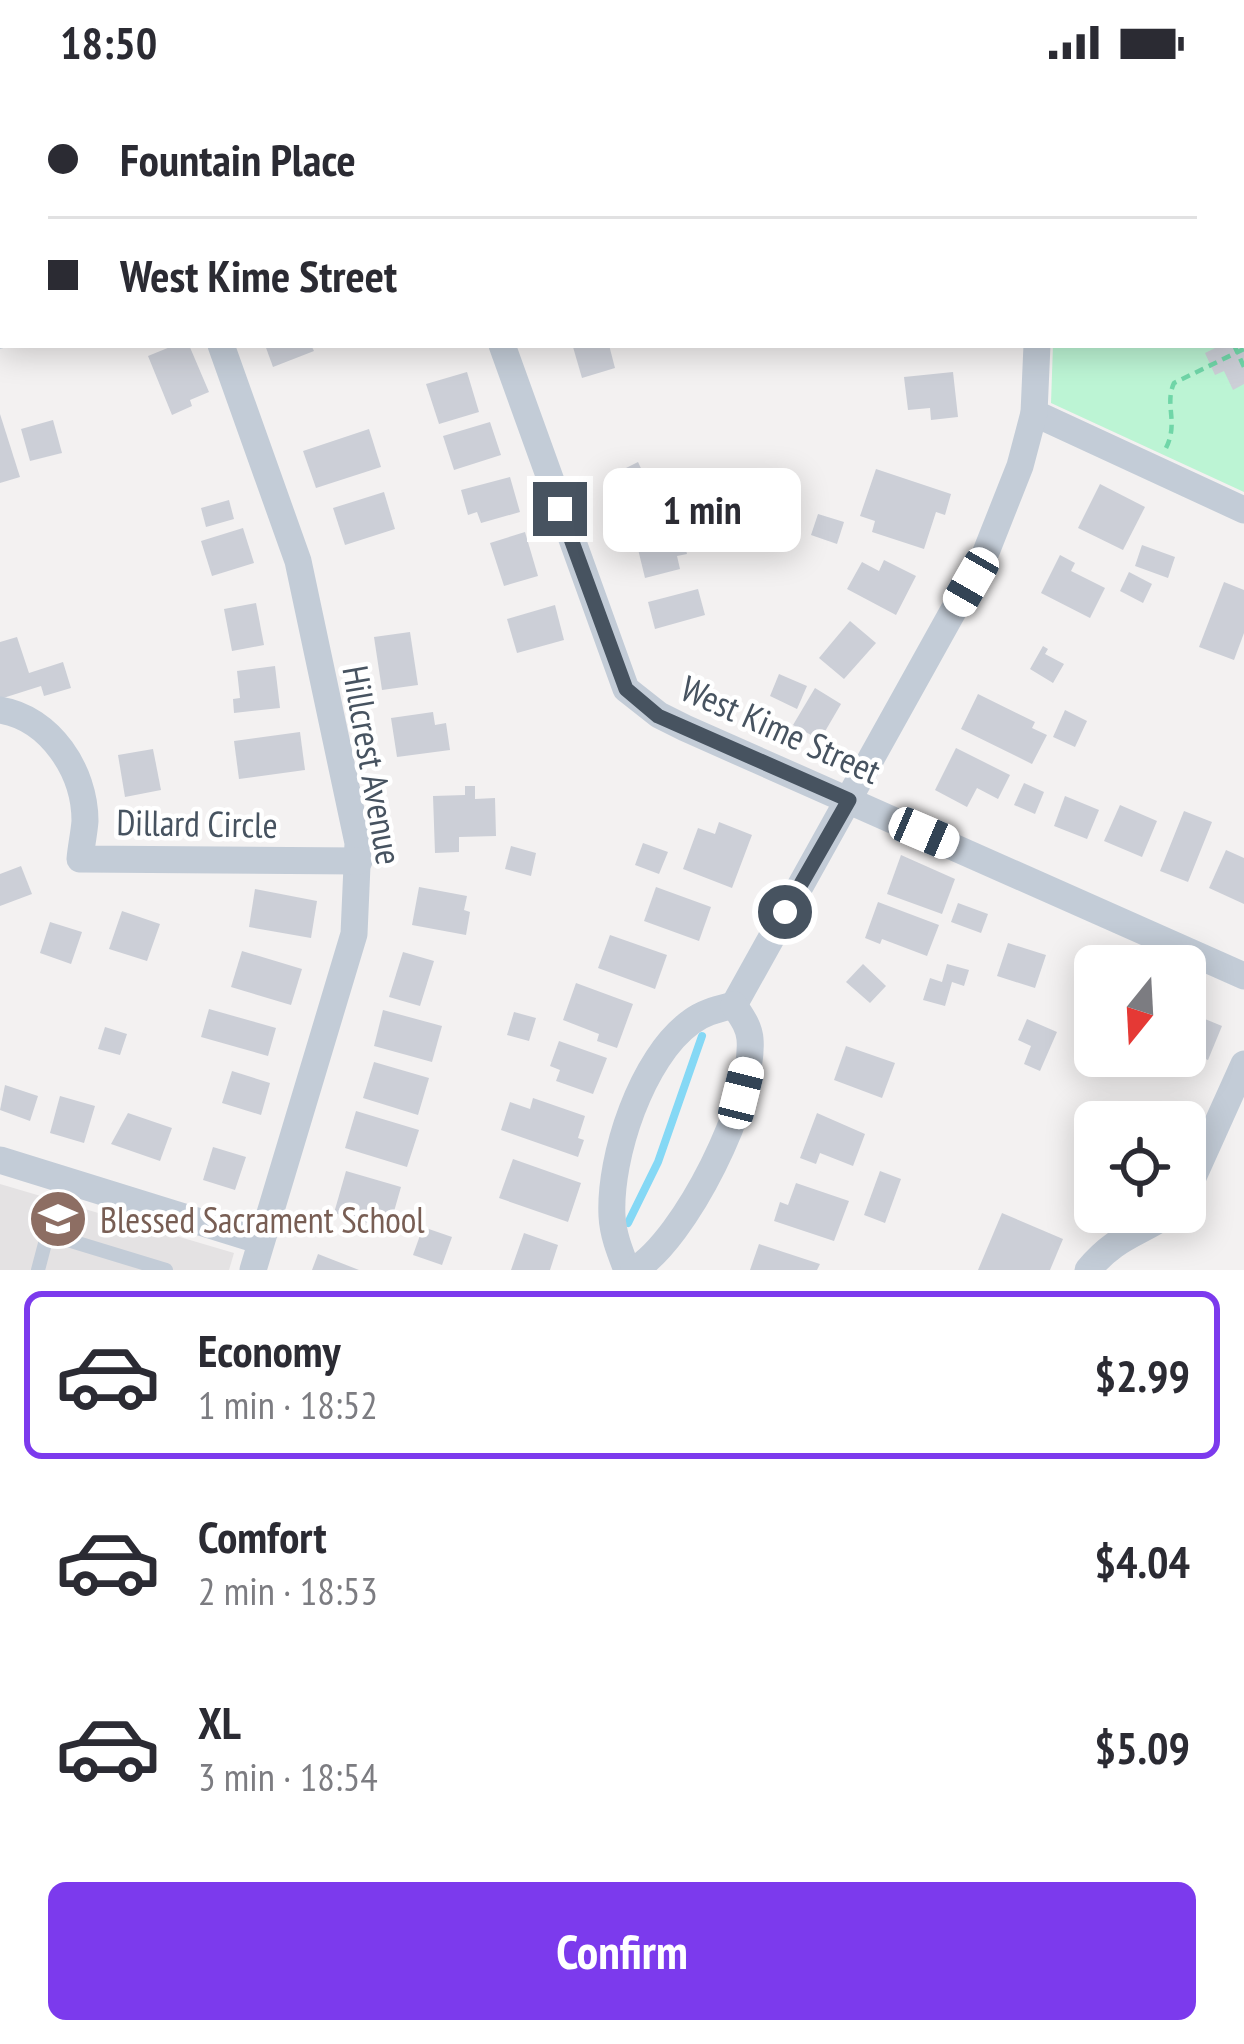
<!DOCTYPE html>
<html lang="en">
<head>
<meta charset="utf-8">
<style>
	:root { --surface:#fff; --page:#f7f7f7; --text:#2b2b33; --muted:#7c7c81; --line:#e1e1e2; --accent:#7c3aed }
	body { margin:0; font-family:"PT Sans Narrow",sans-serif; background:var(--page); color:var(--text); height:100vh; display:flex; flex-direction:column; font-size:45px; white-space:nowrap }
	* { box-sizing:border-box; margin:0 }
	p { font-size:39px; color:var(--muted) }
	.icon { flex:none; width:66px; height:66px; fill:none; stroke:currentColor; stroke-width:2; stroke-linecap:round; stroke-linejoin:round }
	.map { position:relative; height:1186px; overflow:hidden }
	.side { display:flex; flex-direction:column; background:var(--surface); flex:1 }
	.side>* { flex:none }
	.top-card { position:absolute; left:0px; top:0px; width:1245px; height:264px; box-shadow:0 6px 30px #0003; display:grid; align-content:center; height:264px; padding:0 48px; background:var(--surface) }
	.needle { width:78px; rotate:198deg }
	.buttons { position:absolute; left:1074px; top:861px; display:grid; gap:24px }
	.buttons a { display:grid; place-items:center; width:132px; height:132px; border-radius:18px; background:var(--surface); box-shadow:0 6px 30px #0003; font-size:60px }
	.end { position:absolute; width:54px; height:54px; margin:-27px; border:15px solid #475360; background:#fff; box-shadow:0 0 0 6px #fff }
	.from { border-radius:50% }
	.bubble { position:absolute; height:84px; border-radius:18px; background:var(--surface); box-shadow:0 6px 30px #0003; font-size:39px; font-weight:800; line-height:84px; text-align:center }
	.car { position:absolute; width:36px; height:72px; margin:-36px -18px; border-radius:15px; box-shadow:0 0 9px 3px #0007; background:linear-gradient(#fff 24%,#345 0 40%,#fff 0 76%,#345 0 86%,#fff 0) }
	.top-card b { display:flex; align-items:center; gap:42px; height:114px; font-size:45px }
	.top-card b+b { border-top:3px solid var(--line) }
	.top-card i { width:30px; height:30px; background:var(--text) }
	ul { padding:21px 0 0; list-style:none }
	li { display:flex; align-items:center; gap:36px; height:168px; margin:0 24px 18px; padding:0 24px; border:6px solid transparent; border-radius:18px }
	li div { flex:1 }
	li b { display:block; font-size:45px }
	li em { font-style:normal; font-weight:800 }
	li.on { border-color:var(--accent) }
	li>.icon { width:108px; height:108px; stroke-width:1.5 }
	.button { display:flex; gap:24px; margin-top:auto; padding:24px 48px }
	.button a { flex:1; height:138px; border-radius:18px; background:var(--accent); color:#fff; font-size:48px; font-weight:800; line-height:138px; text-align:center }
	.status { display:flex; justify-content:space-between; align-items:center; height:84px; padding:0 60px; background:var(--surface); direction:ltr }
	.status svg { height:33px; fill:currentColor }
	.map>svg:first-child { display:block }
</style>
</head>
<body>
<div class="status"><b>18:50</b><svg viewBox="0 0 49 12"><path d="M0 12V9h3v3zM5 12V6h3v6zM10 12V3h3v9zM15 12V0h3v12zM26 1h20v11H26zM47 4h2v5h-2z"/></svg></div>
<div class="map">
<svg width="1244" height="1186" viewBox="0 0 1244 1186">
	<rect width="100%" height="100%" fill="#f3f1f1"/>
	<polygon fill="#e4e2e3" points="0,1100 234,1169 229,1186 0,1186"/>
	<polygon fill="#bcf4d4" points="1242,109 1244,111 1244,408 1051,319 1053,261 1242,261"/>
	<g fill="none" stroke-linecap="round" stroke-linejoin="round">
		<polyline stroke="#85d8f5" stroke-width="8" points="628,1139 658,1078 702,952"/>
	</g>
	<g fill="#cccfd7">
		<polygon points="175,261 189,261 209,308 190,316 192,322 172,331 148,272"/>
		<polygon points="265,261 311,261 314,267 273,283"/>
		<polygon points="581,261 609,261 615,284 582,294 573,263"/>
		<polygon points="1214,261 1244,261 1244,300 1233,306 1224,287 1215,291 1205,269 1215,264"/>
		<polygon points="467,288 479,328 439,340 426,300"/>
		<polygon points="953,288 958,333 931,336 930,324 908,326 904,293"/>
		<polygon points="0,330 20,393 0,399"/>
		<polygon points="53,336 62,369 30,377 21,345"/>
		<polygon points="490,338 501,371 454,386 443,352"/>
		<polygon points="369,345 381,383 316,404 303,367"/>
		<polygon points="638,378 653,410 626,423 610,392"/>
		<polygon points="876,385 951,410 945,431 936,428 924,465 872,448 875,437 860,432"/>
		<polygon points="510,393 520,428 481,439 477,428 468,431 461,406"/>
		<polygon points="1100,400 1145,423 1123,466 1078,444"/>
		<polygon points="384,408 395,445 345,461 333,424"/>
		<polygon points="229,416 234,435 206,443 201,424"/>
		<polygon points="818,430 844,438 837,460 811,451"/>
		<polygon points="243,444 254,479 212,492 201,457"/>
		<polygon points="525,448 538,492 504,502 490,459"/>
		<polygon points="682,450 687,470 677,472 680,485 645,494 637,461"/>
		<polygon points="1142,461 1175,473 1168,494 1135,482"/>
		<polygon points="1060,471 1075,479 1071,487 1105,504 1090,534 1041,509"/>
		<polygon points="884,476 916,492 896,531 847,505 862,478 879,487"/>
		<polygon points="1129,488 1152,500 1143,519 1120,507"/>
		<polygon points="1224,498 1244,506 1244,549 1234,576 1199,563"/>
		<polygon points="698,505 705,531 655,545 648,518"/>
		<polygon points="256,519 264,561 232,567 224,525"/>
		<polygon points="555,521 564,556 517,569 507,535"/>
		<polygon points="850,537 876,559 844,595 819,574"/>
		<polygon points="410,548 418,601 382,606 374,553"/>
		<polygon points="17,553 29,589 63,578 71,604 44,612 41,602 0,615 0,558"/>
		<polygon points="1043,562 1048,565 1045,570 1064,580 1053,599 1030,585"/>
		<polygon points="275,582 280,624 234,629 233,615 240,614 237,587"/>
		<polygon points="779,590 807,602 797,625 770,612"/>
		<polygon points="815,604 841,620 820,656 793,641"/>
		<polygon points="978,610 1035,638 1032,644 1047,651 1032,680 961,645"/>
		<polygon points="1065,626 1087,637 1075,663 1053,653"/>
		<polygon points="433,628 435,641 446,639 450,666 397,673 391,634"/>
		<polygon points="300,648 305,686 239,695 234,657"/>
		<polygon points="956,664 1010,691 998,715 977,704 967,723 935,706"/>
		<polygon points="153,665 161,706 125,713 118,671"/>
		<polygon points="1024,699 1044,708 1035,730 1014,721"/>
		<polygon points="465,702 475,702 475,715 495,714 496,752 459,753 459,768 435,769 433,712 465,711"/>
		<polygon points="1065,712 1099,726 1087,755 1054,742"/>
		<polygon points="1120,721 1157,737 1142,773 1104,757"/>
		<polygon points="1184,727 1212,738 1188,798 1160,787"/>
		<polygon points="719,738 752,751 732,804 683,785 698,744 715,750"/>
		<polygon points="643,759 668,768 659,790 635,781"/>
		<polygon points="511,762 536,769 531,792 505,785"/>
		<polygon points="1226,766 1244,774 1244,820 1209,804"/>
		<polygon points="901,771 955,795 942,830 887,810"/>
		<polygon points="21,782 32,810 0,822 0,790"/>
		<polygon points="419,803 467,812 464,826 470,828 466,851 412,841"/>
		<polygon points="656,803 711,823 699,857 644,837"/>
		<polygon points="255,805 317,817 311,854 249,843"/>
		<polygon points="878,818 939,841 927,872 882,855 880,860 865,854"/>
		<polygon points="958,819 988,830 981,849 951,838"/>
		<polygon points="122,827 160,840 147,877 109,865"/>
		<polygon points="50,838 82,848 71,880 40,869"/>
		<polygon points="610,851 667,871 655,905 598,884"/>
		<polygon points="1008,859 1046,871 1035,904 997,892"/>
		<polygon points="242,867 302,885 291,921 231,903"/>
		<polygon points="403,868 434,877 420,922 389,913"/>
		<polygon points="863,880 886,902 870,919 846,898"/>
		<polygon points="947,880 969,886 964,902 952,898 945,922 923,916 930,894 942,898"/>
		<polygon points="1095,884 1095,935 1078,928"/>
		<polygon points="576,899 633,920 617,964 597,957 599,950 563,936"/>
		<polygon points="209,925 276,944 268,972 201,953"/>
		<polygon points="383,926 442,942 432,978 374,962"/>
		<polygon points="514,928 536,934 529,957 507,951"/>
		<polygon points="1188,928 1222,942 1208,976 1185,966"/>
		<polygon points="1027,935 1057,948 1040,987 1024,980 1031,962 1018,956"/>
		<polygon points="105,943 127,950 120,971 98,965"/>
		<polygon points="559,957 607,974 593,1010 556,997 560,986 550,982"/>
		<polygon points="846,962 895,979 882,1014 834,996"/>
		<polygon points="374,978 429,994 418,1031 363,1014"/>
		<polygon points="232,987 270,999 261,1031 222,1019"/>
		<polygon points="5,1001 38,1012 30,1037 0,1026"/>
		<polygon points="60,1012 95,1022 84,1059 50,1049"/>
		<polygon points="533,1014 585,1032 578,1054 584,1056 578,1073 501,1046 510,1018 530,1025"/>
		<polygon points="356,1027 419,1046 407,1083 345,1064"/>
		<polygon points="128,1029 172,1044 160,1077 111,1060"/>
		<polygon points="817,1029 865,1050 853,1082 820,1069 816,1080 800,1074"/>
		<polygon points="213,1063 246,1073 235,1106 203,1096"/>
		<polygon points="513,1075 581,1099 568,1138 499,1114"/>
		<polygon points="346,1087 401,1103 389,1145 334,1129"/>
		<polygon points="880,1087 901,1095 885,1139 864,1131"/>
		<polygon points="796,1099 849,1117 834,1157 774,1137 780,1118 788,1121"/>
		<polygon points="1002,1129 1063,1155 1050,1186 978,1186"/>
		<polygon points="423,1143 452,1153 442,1181 413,1171"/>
		<polygon points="524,1149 558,1161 550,1186 511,1186"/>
		<polygon points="759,1160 820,1180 817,1186 750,1186"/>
		<polygon points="318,1170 359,1186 312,1186"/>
	</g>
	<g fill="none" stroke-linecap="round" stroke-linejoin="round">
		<g stroke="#70d6a8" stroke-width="4.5" stroke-dasharray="9 6" stroke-linecap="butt">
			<polyline points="1219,0 1220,3"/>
			<polyline points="1242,47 1244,51"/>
			<polyline points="1242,226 1244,225"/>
			<polyline points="1234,261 1244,283"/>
			<path d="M1166 364C1179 338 1164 321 1174 299L1244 265"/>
		</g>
		<g stroke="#c3ccd7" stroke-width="14">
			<polyline points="189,0 190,3"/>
			<polyline points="627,0 628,3"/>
			<polyline points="829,0 831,3"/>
			<polyline points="971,0 972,3"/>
			<polyline points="173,3 180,0"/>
			<polyline points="873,3 882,0"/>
			<polyline points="48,1150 166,1186"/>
			<polyline points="38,1186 62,1095"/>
		</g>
		<g stroke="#c3ccd7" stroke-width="27">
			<polyline points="409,0 410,3"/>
			<polyline points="1021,0 1021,3"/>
			<polyline points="221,261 298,477 358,759 354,850 253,1186"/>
			<polyline points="502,261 626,605 659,631 685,644 1244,892"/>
			<polyline points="1034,329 1244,426"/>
			<path d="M0 626C50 634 85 687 85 737 84 750 81 763 80 775L359 777"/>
			<polyline points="734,921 986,468 1020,382 1034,329 1037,261"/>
			<polyline points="0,1076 261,1157"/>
			<polyline points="1185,1111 1244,980"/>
			<path d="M627 1186C620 1168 613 1151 612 1132 609 1073 642 973 691 938 704 928 719 925 734 921"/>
			<path d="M634 1186C685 1156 755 1015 750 955 749 942 741 932 734 921"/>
			<path d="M1088 1186C1116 1152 1137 1151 1171 1128"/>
		</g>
		<g stroke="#aebfd2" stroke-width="45">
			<polyline points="681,3 689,0"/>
			<polyline points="0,242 3,241"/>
		</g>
	</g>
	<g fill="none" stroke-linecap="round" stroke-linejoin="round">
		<polyline stroke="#475360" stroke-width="15" points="560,425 626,605 658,632 849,716 785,828"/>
	</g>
	<defs>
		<g id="school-disc" transform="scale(3)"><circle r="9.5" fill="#8d6e63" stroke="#fff"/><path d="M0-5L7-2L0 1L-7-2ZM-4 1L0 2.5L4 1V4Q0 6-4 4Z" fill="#fff"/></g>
	</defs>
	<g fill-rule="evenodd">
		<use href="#school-disc" x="58" y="1135"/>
	</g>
	<g text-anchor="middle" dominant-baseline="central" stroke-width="9" stroke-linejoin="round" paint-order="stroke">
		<g font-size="36" fill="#475360" stroke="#fff">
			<text transform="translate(781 645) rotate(24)">West Kime Street</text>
			<text transform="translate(373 681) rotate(80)">Hillcrest Avenue</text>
			<text transform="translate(197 739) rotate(1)">Dillard Circle</text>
		</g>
		<g font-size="36" fill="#785e54" stroke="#fff" text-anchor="start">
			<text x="100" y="1135">Blessed Sacrament School</text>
		</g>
	</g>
</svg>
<div class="buttons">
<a><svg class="needle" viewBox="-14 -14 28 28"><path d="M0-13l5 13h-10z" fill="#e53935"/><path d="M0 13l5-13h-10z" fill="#7c7c81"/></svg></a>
<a><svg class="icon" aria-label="locate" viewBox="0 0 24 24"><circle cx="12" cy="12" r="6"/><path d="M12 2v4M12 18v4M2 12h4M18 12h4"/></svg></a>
</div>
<i class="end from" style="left:785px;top:828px"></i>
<i class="end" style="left:560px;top:425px"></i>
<div class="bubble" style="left:603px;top:384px;width:198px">1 min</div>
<i class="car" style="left:971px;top:498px;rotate:210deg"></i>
<i class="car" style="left:924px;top:749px;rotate:113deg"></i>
<i class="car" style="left:741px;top:1009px;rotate:14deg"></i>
<div class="top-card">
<b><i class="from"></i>Fountain Place</b>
<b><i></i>West Kime Street</b>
</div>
</div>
<section class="side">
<ul>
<li class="on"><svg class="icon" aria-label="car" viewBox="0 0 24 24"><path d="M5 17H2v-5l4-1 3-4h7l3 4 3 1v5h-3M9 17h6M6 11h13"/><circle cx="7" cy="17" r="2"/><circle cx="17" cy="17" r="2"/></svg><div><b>Economy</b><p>1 min · 18:52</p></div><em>$2.99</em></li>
<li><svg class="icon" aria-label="car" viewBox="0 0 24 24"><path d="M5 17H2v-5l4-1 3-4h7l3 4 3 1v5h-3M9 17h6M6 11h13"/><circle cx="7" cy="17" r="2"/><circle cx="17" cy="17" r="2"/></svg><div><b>Comfort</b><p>2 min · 18:53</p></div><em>$4.04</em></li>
<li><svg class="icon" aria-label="car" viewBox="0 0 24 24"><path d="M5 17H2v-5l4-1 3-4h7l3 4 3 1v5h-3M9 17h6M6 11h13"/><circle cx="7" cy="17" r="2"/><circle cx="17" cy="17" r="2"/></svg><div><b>XL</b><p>3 min · 18:54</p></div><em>$5.09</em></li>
</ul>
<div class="button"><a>Confirm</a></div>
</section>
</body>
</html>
